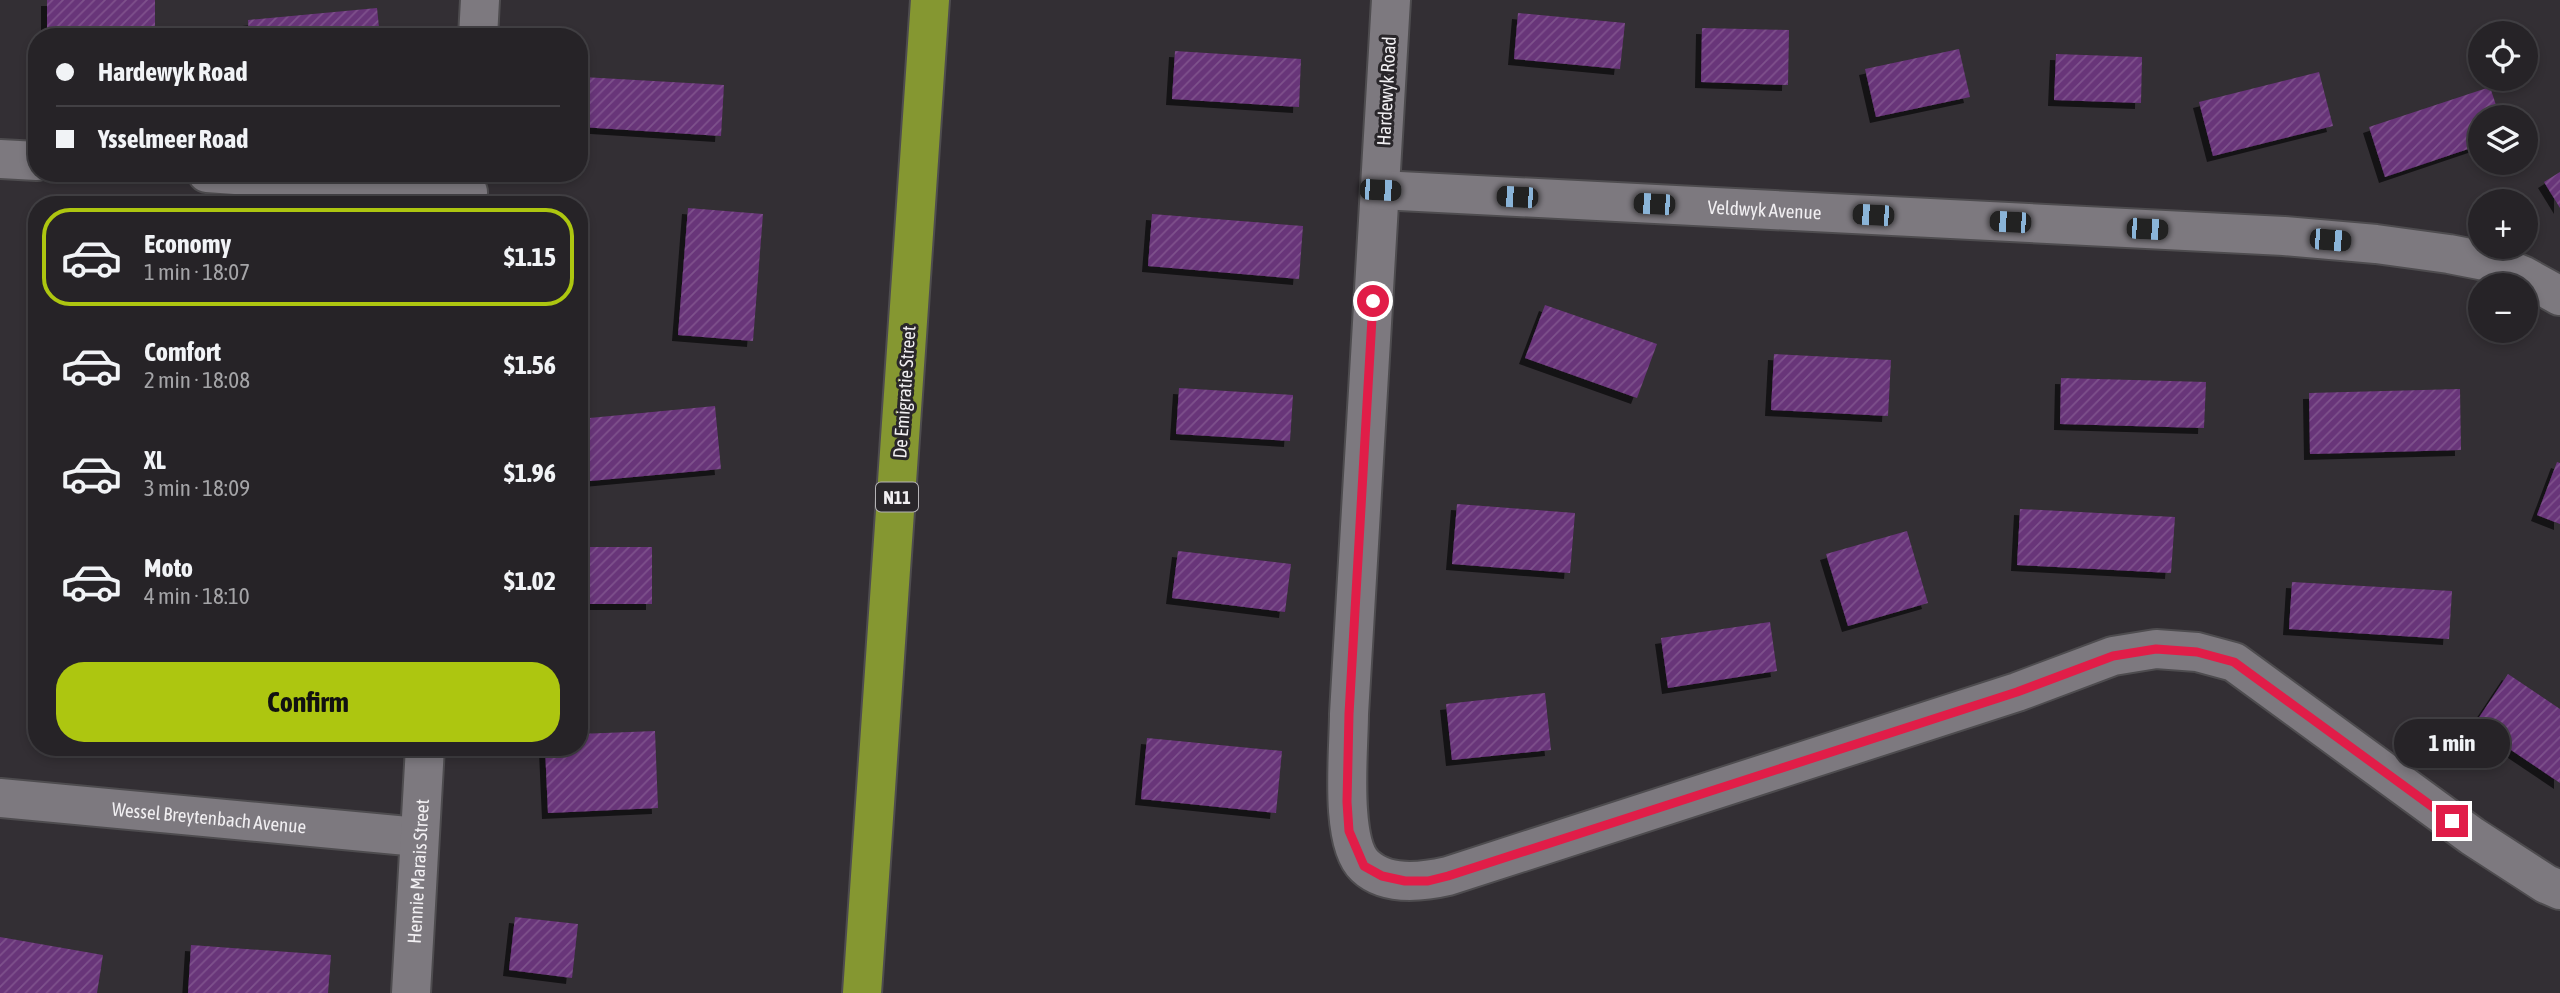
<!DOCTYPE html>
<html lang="en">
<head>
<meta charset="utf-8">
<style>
	:root { --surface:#262327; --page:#2e2b2f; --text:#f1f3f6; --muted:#a4a4a7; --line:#424044; --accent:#adc610 }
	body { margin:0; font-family:"Asap Condensed",sans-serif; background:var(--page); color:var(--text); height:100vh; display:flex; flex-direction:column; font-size:26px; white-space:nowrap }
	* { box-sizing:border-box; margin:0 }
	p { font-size:23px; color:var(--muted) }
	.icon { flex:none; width:38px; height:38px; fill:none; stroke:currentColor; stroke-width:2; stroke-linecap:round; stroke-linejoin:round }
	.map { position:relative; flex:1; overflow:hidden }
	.panel { position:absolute; left:28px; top:196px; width:560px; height:560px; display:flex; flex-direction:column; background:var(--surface); border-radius:28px; box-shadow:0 4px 10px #0003,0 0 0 2px var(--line) }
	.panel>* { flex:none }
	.guide { position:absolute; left:28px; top:28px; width:560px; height:154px; border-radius:28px; box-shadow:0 4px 10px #0003,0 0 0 2px var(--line); display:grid; align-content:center; height:154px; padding:0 28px; background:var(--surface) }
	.tools { position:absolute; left:2468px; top:21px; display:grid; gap:14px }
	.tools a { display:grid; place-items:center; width:70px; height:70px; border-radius:50%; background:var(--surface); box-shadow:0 4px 10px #0003,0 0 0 2px var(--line); font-size:35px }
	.end { position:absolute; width:32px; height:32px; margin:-16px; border:9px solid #e11d48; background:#fff; box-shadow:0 0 0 4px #fff }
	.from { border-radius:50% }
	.bubble { position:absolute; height:49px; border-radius:24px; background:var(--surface); box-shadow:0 4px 10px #0003,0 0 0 2px var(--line); font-size:23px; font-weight:700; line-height:49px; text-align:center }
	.car { position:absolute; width:21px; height:42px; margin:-21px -10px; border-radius:9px; box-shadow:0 0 5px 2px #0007; background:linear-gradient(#222 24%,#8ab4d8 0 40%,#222 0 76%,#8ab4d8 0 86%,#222 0) }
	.guide b { display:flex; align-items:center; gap:24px; height:66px; font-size:26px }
	.guide b+b { border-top:2px solid var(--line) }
	.guide i { width:18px; height:18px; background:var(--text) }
	ul { padding:12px 0 0; list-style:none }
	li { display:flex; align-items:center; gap:21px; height:98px; margin:0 14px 10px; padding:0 14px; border:4px solid transparent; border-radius:28px }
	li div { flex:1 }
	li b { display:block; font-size:26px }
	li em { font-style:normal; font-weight:700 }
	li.active { border-color:var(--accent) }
	li>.icon { width:63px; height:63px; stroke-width:1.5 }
	.action { display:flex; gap:14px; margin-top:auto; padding:14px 28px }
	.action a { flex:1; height:80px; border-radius:28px; background:var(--accent); color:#111; font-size:28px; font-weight:700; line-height:80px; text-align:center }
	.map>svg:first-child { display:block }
</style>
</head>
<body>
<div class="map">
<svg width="2560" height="993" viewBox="0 0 2560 993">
	<defs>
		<pattern id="building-hatch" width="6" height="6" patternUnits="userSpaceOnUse" patternTransform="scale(1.75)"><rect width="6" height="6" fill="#683479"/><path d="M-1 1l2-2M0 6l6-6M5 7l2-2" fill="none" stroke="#7e528c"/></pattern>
		<filter id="shadow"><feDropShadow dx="-6" dy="6" stdDeviation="0" flood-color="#0009"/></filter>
	</defs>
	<rect width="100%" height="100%" fill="#332f34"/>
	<g fill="url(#building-hatch)" filter="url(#shadow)">
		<rect x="47" y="0" width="108" height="32"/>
		<polygon points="377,8 380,37 249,37 248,20"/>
		<polygon points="1518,13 1625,23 1620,69 1514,59"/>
		<polygon points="1702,28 1789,30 1788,85 1701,82"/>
		<polygon points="1959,49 1970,97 1876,117 1865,69"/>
		<polygon points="1175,51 1301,59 1299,107 1172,99"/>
		<polygon points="2056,54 2142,57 2141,103 2054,100"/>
		<polygon points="2319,72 2333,126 2213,156 2199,102"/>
		<polygon points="583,77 724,85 721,136 581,127"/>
		<polygon points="2490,87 2500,117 2480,117 2480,145 2385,177 2369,127"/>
		<polygon points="2560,172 2560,208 2544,182"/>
		<polygon points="688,208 763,214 753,341 678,335"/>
		<polygon points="1152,214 1303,226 1299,279 1148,266"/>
		<polygon points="1545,305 1657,344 1637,398 1525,358"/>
		<polygon points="1774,354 1891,360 1888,416 1771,410"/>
		<polygon points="2061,378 2206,382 2204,428 2060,424"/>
		<polygon points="1179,388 1293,395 1290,441 1176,434"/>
		<polygon points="2460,389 2461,450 2310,454 2309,393"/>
		<polygon points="715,406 721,469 579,482 579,419"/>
		<polygon points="2557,462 2560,463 2560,524 2537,515"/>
		<polygon points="1457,504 1575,513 1570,573 1452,564"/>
		<polygon points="2020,509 2175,517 2171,573 2017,565"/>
		<polygon points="1907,531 1928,603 1848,626 1826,554"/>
		<rect x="579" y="547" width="73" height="57"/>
		<polygon points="1178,551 1291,564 1285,612 1172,598"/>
		<polygon points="2292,582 2452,591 2449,639 2289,629"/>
		<polygon points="1770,622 1777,671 1668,688 1661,638"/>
		<polygon points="2508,674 2560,709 2560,783 2474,725"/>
		<polygon points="1545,693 1551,750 1452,760 1446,704"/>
		<polygon points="655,731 658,808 548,813 545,747 579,747 579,734"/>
		<polygon points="1147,738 1282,751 1276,813 1141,799"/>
		<polygon points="515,917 578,924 572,978 509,970"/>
		<polygon points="0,937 103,955 97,993 0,993"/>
		<polygon points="191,945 331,955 328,993 188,993"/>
	</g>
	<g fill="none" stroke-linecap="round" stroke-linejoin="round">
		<g stroke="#4e4c4f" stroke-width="42">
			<g id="minor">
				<path d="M1391 0 1349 714C1349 749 1339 842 1365 866 1386 886 1422 882 1448 876L2017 692 2113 656 2156 649 2197 652 2234 662 2472 836 2546 884 2560 890"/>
				<polyline points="478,37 480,0"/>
				<polyline points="0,159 37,161"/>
				<polyline points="207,173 468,192"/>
				<path id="s1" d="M1380 190 2284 236 2376 244 2449 254 2490 262 2522 275 2560 296"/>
				<path id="s2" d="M0 798 418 837"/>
				<path id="s3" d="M411 993 425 747"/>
			</g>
		</g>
		<g stroke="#4e4c4f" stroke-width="42">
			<polyline id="highway" points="862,993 930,0"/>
		</g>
		<use href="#minor" stroke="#7d797f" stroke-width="38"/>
		<use href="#highway" stroke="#859731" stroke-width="38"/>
	</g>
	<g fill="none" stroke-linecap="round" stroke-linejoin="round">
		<polyline stroke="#e11d48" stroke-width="9" points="1373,301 1349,714 1347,802 1349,831 1364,866 1382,876 1405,881 1428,881 1448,876 2017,692 2113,656 2156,649 2197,652 2234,662 2452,821"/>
	</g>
	<g text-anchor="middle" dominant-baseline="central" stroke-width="6" stroke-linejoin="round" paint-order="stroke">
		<rect fill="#29262a" stroke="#b5b3b6" stroke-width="2" x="876" y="482.5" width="42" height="29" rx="5"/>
		<g font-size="18" font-weight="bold" fill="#f1eff2">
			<text x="897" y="497">N11</text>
		</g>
		<g font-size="19" fill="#f1eff2" stroke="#29262a">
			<text transform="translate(1386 91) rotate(-87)">Hardewyk Road</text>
			<text stroke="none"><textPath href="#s1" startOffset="385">Veldwyk Avenue</textPath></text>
			<text transform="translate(904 392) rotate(-86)">De Emigratie Street</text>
			<text stroke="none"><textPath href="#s2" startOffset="210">Wessel Breytenbach Avenue</textPath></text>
			<text stroke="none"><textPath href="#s3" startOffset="122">Hennie Marais Street</textPath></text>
		</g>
	</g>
</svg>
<div class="tools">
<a><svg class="icon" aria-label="locate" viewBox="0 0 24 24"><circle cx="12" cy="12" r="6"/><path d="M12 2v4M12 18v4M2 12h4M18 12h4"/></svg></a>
<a><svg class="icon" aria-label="layers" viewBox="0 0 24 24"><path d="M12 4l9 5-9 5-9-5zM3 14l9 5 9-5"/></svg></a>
<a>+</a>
<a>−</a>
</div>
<i class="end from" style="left:1373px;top:301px"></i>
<i class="end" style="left:2452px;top:821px"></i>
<div class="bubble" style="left:2394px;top:719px;width:116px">1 min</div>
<i class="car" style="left:1380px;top:190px;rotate:93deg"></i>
<i class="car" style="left:1517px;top:197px;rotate:273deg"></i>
<i class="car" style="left:1654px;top:204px;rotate:273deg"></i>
<i class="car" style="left:1873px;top:215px;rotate:273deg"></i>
<i class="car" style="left:2010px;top:222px;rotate:273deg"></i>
<i class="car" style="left:2147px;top:229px;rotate:93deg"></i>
<i class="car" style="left:2330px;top:240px;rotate:95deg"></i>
<div class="guide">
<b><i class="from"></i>Hardewyk Road</b>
<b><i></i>Ysselmeer Road</b>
</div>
<section class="panel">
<ul>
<li class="active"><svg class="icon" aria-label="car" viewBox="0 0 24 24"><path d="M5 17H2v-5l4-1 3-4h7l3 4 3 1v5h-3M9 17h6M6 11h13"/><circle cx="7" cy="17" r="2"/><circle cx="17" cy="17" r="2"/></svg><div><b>Economy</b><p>1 min · 18:07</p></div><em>$1.15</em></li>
<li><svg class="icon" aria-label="car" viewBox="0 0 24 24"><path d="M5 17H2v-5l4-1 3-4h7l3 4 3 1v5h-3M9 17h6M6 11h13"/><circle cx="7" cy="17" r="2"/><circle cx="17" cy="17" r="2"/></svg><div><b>Comfort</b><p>2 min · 18:08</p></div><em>$1.56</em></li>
<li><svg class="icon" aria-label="car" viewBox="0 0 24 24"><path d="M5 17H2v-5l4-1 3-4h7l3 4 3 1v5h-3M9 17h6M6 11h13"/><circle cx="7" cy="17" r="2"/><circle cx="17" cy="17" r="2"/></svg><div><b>XL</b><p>3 min · 18:09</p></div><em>$1.96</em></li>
<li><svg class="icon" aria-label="car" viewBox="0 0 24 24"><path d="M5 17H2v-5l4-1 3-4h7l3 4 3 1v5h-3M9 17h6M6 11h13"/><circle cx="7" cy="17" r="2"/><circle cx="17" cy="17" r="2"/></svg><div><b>Moto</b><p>4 min · 18:10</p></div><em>$1.02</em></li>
</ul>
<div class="action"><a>Confirm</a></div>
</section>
</div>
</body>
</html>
